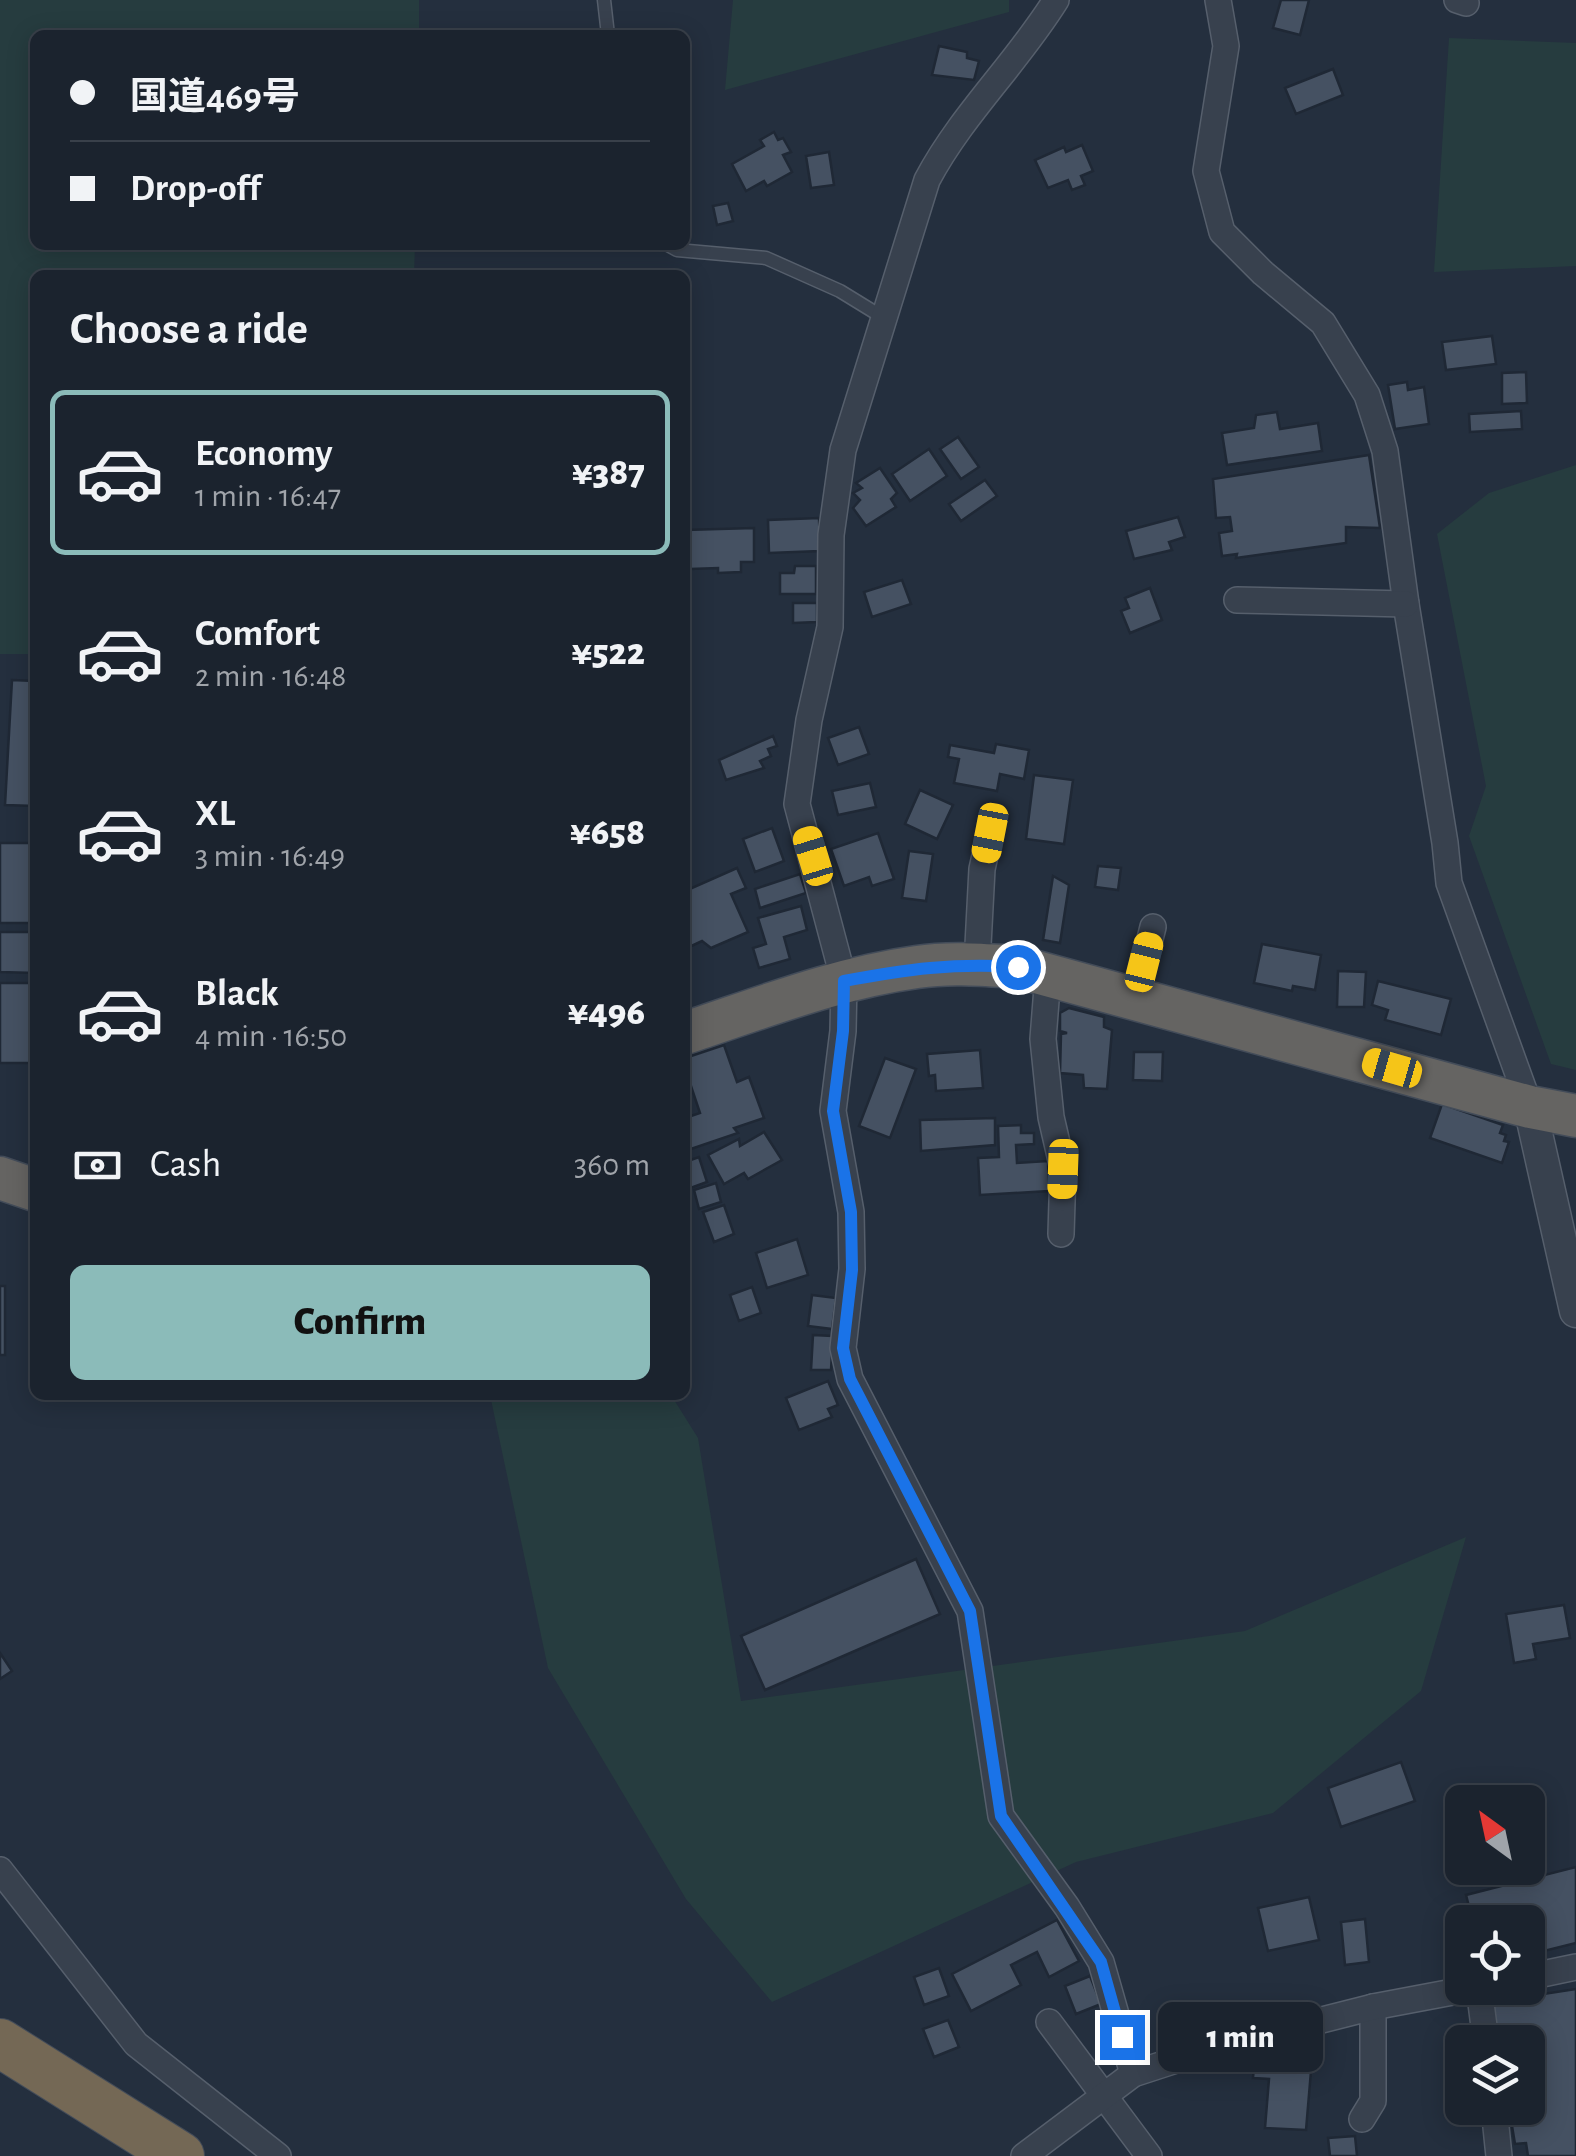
<!DOCTYPE html>
<html lang="en">
<head>
<meta charset="utf-8">
<style>
	:root { --surface:#1b232e; --page:#282f3a; --text:#f1f3f6; --muted:#a0a4aa; --line:#39404a; --accent:#8bbbb9 }
	body { margin:0; font-family:"Alegreya Sans","Noto Sans JP",sans-serif; background:var(--page); color:var(--text); height:100vh; display:flex; flex-direction:column; font-size:38px; white-space:nowrap }
	* { box-sizing:border-box; margin:0 }
	p { font-size:32px; color:var(--muted) }
	.icon { flex:none; width:55px; height:55px; fill:none; stroke:currentColor; stroke-width:2; stroke-linecap:round; stroke-linejoin:round }
	.map { position:relative; flex:1; overflow:hidden }
	.panel { position:absolute; left:30px; top:270px; width:660px; height:1130px; display:flex; flex-direction:column; background:var(--surface); border-radius:15px; box-shadow:0 5px 25px #0003,0 0 0 2px var(--line) }
	.panel>* { flex:none }
	.top-card { position:absolute; left:30px; top:30px; width:660px; height:220px; border-radius:15px; box-shadow:0 5px 25px #0003,0 0 0 2px var(--line); display:grid; align-content:center; height:220px; padding:0 40px; background:var(--surface) }
	.needle { width:65px; rotate:327deg }
	.fabs { position:absolute; left:1445px; top:1785px; display:grid; gap:20px }
	.fabs a { display:grid; place-items:center; width:100px; height:100px; border-radius:15px; background:var(--surface); box-shadow:0 5px 25px #0003,0 0 0 2px var(--line); font-size:50px }
	.end { position:absolute; width:45px; height:45px; margin:-22px; border:12px solid #1a73e8; background:#fff; box-shadow:0 0 0 5px #fff }
	.from { border-radius:50% }
	.bubble { position:absolute; height:70px; border-radius:15px; background:var(--surface); box-shadow:0 5px 25px #0003,0 0 0 2px var(--line); font-size:32px; font-weight:800; line-height:70px; text-align:center }
	.car { position:absolute; width:30px; height:60px; margin:-30px -15px; border-radius:12px; box-shadow:0 0 8px 2px #0007; background:linear-gradient(#f5c518 24%,#345 0 40%,#f5c518 0 76%,#345 0 86%,#f5c518 0) }
	.top-card b { display:flex; align-items:center; gap:35px; height:95px; font-size:38px }
	.top-card b+b { border-top:2px solid var(--line) }
	.top-card i { width:25px; height:25px; background:var(--text) }
	ul { padding:0; list-style:none }
	li { display:flex; align-items:center; gap:30px; height:165px; margin:0 20px 15px; padding:0 20px; border:5px solid transparent; border-radius:15px }
	li div { flex:1 }
	li b { display:block; font-size:38px }
	li em { font-style:normal; font-weight:800 }
	li.on { border-color:var(--accent) }
	li>.icon { width:90px; height:90px; stroke-width:1.5 }
	h2 { padding:0 40px; font-size:45px; line-height:120px }
	.pay { display:flex; align-items:center; gap:25px; height:110px; padding:0 40px; font-size:38px }
	.pay p { margin-inline-start:auto }
	.primary-button { display:flex; gap:20px; margin-top:auto; padding:20px 40px }
	.primary-button a { flex:1; height:115px; border-radius:15px; background:var(--accent); color:#111; font-size:40px; font-weight:800; line-height:115px; text-align:center }
	.map>svg:first-child { display:block }
</style>
</head>
<body>
<div class="map">
<svg width="1576" height="2156" viewBox="0 0 1576 2156">
	<rect width="100%" height="100%" fill="#242f3e"/>
	<g fill="#263c3f">
		<polygon points="0,0 419,0 419,35 35,35 35,245 415,245 414,275 35,275 35,654 0,654"/>
		<polygon points="733,0 1009,0 1009,12 725,90"/>
		<polygon points="1449,38 1576,43 1576,266 1434,272"/>
		<polygon points="1576,465 1576,1070 1551,1064 1469,836 1486,786 1437,534 1489,493"/>
		<polygon points="490,1395 671,1395 698,1438 741,1701 1245,1631 1466,1537 1421,1691 1273,1813 1076,1862 772,2002 686,1899 548,1668"/>
	</g>
	<g fill="#455162" stroke="#1f2835" stroke-width="2.5">
		<polygon points="1281,0 1309,0 1300,35 1273,28"/>
		<polygon points="939,46 967,52 967,58 979,61 974,80 932,75"/>
		<polygon points="1333,69 1343,95 1296,114 1285,88"/>
		<polygon points="774,132 778,140 783,138 791,152 783,155 792,172 767,186 764,181 746,191 732,164 764,146 760,140"/>
		<polygon points="1082,145 1093,171 1081,176 1085,185 1072,190 1068,180 1048,188 1035,160 1064,147 1066,152"/>
		<polygon points="829,152 834,185 811,188 806,156"/>
		<polygon points="728,203 733,221 717,225 713,206"/>
		<polygon points="1492,336 1496,364 1446,370 1442,342"/>
		<polygon points="1526,372 1527,403 1502,404 1502,373"/>
		<polygon points="1407,382 1408,390 1424,387 1429,424 1395,429 1388,385"/>
		<polygon points="1521,411 1522,429 1470,432 1469,414"/>
		<polygon points="1277,412 1280,429 1318,423 1322,451 1227,465 1222,433 1254,428 1256,415"/>
		<polygon points="958,437 979,467 961,479 940,449"/>
		<polygon points="929,449 947,476 910,501 892,474"/>
		<polygon points="1369,455 1380,528 1346,527 1346,543 1236,558 1237,554 1222,556 1219,533 1232,531 1230,517 1216,518 1213,479"/>
		<polygon points="880,468 897,493 891,499 896,507 866,526 853,508 860,500 853,493 862,488 856,483"/>
		<polygon points="985,480 997,496 961,521 949,504"/>
		<polygon points="1178,517 1185,537 1169,542 1172,550 1134,559 1126,531"/>
		<polygon points="819,518 820,551 769,553 768,520"/>
		<polygon points="754,528 754,562 741,562 741,572 718,573 718,568 690,569 690,562 685,562 685,530"/>
		<polygon points="795,566 816,566 816,594 780,594 780,573 794,573"/>
		<polygon points="902,580 911,604 872,617 864,592"/>
		<polygon points="1150,588 1162,620 1130,633 1121,611 1129,608 1125,598"/>
		<polygon points="793,603 817,603 817,622 793,623"/>
		<polygon points="12,680 35,681 35,806 5,805"/>
		<polygon points="859,727 869,754 838,765 828,738"/>
		<polygon points="773,736 777,746 768,749 771,756 760,761 764,768 726,780 719,760"/>
		<polygon points="996,744 1029,750 1024,779 1000,774 997,791 954,783 959,759 948,757 950,745 994,753"/>
		<polygon points="1034,775 1073,780 1064,844 1026,839"/>
		<polygon points="870,783 876,807 838,815 832,791"/>
		<polygon points="920,790 953,805 937,839 905,824"/>
		<polygon points="772,828 784,861 755,872 743,839"/>
		<polygon points="878,833 894,879 872,886 869,877 844,886 831,849"/>
		<rect x="0" y="843" width="35" height="80"/>
		<polygon points="909,851 933,854 926,901 902,898"/>
		<polygon points="1098,866 1121,868 1118,890 1095,887"/>
		<polygon points="737,868 746,888 731,894 748,932 711,948 702,941 685,949 685,891"/>
		<polygon points="800,874 806,893 760,908 755,889"/>
		<polygon points="1053,876 1069,885 1060,943 1043,940"/>
		<polygon points="801,906 807,930 784,937 790,959 759,968 753,948 766,944 758,918"/>
		<polygon points="0,932 35,932 35,973 0,972"/>
		<polygon points="1262,944 1321,955 1315,990 1293,986 1292,991 1254,983"/>
		<polygon points="1338,971 1366,972 1364,1007 1337,1007"/>
		<polygon points="1378,981 1451,999 1441,1035 1385,1020 1388,1010 1372,1005"/>
		<rect x="0" y="983" width="35" height="80"/>
		<polygon points="1069,1008 1104,1017 1104,1027 1112,1030 1107,1089 1084,1088 1083,1075 1060,1073 1061,1034 1067,1033 1060,1031 1060,1013"/>
		<polygon points="724,1045 737,1082 749,1077 764,1118 734,1128 738,1133 685,1151 685,1118 700,1113 691,1086 685,1088 685,1058"/>
		<polygon points="980,1050 983,1088 936,1091 935,1075 929,1076 927,1054"/>
		<polygon points="1134,1052 1163,1052 1162,1081 1133,1080"/>
		<polygon points="885,1058 916,1069 890,1138 859,1126"/>
		<polygon points="1442,1104 1503,1125 1500,1133 1506,1135 1504,1141 1509,1142 1502,1163 1430,1138"/>
		<polygon points="995,1118 995,1145 921,1151 920,1120"/>
		<polygon points="1021,1125 1021,1133 1034,1133 1034,1144 1016,1145 1017,1163 1048,1161 1049,1191 980,1195 978,1158 999,1157 998,1126"/>
		<polygon points="764,1132 782,1160 748,1179 744,1173 724,1184 708,1155 739,1139 740,1146"/>
		<polygon points="699,1157 707,1182 685,1190 685,1162"/>
		<polygon points="716,1183 721,1202 699,1209 694,1190"/>
		<polygon points="724,1205 734,1234 714,1242 703,1212"/>
		<polygon points="797,1239 808,1275 767,1288 756,1253"/>
		<rect x="0" y="1286" width="5" height="69"/>
		<polygon points="752,1287 761,1313 739,1321 730,1295"/>
		<polygon points="812,1295 836,1298 832,1329 808,1326"/>
		<polygon points="813,1335 833,1336 831,1370 811,1370"/>
		<polygon points="828,1381 838,1405 828,1409 832,1417 799,1430 786,1398"/>
		<polygon points="916,1559 940,1614 765,1690 741,1636"/>
		<polygon points="1564,1605 1570,1638 1533,1644 1536,1659 1514,1663 1506,1614"/>
		<polygon points="0,1653 12,1671 0,1679"/>
		<polygon points="1401,1762 1415,1801 1341,1827 1328,1788"/>
		<polygon points="1576,1867 1576,1943 1528,1955 1528,1922 1473,1922 1466,1895"/>
		<polygon points="1309,1897 1319,1940 1268,1951 1258,1908"/>
		<polygon points="1365,1919 1369,1962 1345,1965 1341,1922"/>
		<polygon points="1057,1920 1079,1961 1049,1977 1037,1952 1011,1965 1021,1985 971,2011 952,1974"/>
		<polygon points="939,1968 949,1996 924,2005 914,1977"/>
		<polygon points="1090,1976 1101,2004 1076,2014 1065,1986"/>
		<polygon points="1576,1989 1576,2156 1528,2156 1526,2143 1515,2144 1509,2108 1528,2108 1528,2042 1499,2042 1492,2002"/>
		<polygon points="948,2020 959,2047 934,2057 923,2029"/>
		<polygon points="1255,2055 1312,2059 1306,2130 1265,2128 1269,2079 1253,2078"/>
		<polygon points="1355,2136 1357,2156 1330,2156 1328,2138"/>
	</g>
	<g fill="none" stroke-linecap="round" stroke-linejoin="round">
		<g stroke="#565f6c" stroke-width="15">
			<g id="service">
				<polyline points="604,0 608,35"/>
				<polyline points="668,245 677,250 766,258 840,291 884,318"/>
			</g>
		</g>
		<g stroke="#565f6c" stroke-width="28">
			<g id="minor">
				<path d="M1056 0C1017 63 962 114 927 180L843 450 831 535 830 627 809 720 797 804 844 981 843 1031 833 1111 851 1212 852 1269 843 1348 850 1379 970 1611 1001 1816 1067 1907 1101 1962 1133 2074"/>
				<polyline points="1218,0 1226,46 1206,171 1222,232 1263,273 1323,323 1367,395 1385,451 1406,604 1445,843 1449,883 1530,1107"/>
				<polyline points="1457,0 1466,3"/>
				<polyline points="1237,600 1406,604"/>
				<polyline points="977,964 982,869 990,833"/>
				<polyline points="1048,975 1043,1039 1051,1117 1063,1169 1061,1234"/>
				<polyline points="1135,998 1153,927"/>
				<polyline points="0,1870 136,2044 278,2156"/>
				<polyline points="1528,1977 1576,1967"/>
				<polyline points="1479,1988 1486,2042"/>
				<polyline points="1049,2022 1149,2156"/>
				<polyline points="1494,2108 1499,2156"/>
				<polyline points="1362,2119 1373,2101 1373,2007"/>
				<polyline points="1024,2156 1133,2074 1219,2046 1373,2007 1474,1988"/>
			</g>
		</g>
		<g stroke="#565f6c" stroke-width="35">
			<polyline id="tertiary" points="1530,1107 1576,1311"/>
		</g>
		<g stroke="#434c59" stroke-width="45">
			<g id="trunk">
				<path d="M685 1033C761 1008 837 978 917 967 950 962 984 965 1018 967L1530 1107 1576 1116"/>
				<polyline points="0,1178 35,1190"/>
			</g>
		</g>
		<g stroke="#434c59" stroke-width="50">
			<polyline id="motorway" points="0,2043 180,2156"/>
		</g>
		<use href="#service" stroke="#38414e" stroke-width="12"/>
		<use href="#minor" stroke="#38414e" stroke-width="25"/>
		<use href="#tertiary" stroke="#38414e" stroke-width="32"/>
		<use href="#trunk" stroke="#656462" stroke-width="42"/>
		<use href="#motorway" stroke="#746855" stroke-width="48"/>
	</g>
	<g fill="none" stroke-linecap="round" stroke-linejoin="round">
		<path stroke="#1a73e8" stroke-width="12" d="M1018 967C952 963 908 969 844 981L843 1031 833 1111 851 1212 852 1270 843 1348 850 1379 970 1611 1001 1816 1101 1962 1122 2037"/>
	</g>
</svg>
<div class="fabs">
<a><svg class="needle" viewBox="-14 -14 28 28"><path d="M0-13l5 13h-10z" fill="#e53935"/><path d="M0 13l5-13h-10z" fill="#a0a4aa"/></svg></a>
<a><svg class="icon" aria-label="locate" viewBox="0 0 24 24"><circle cx="12" cy="12" r="6"/><path d="M12 2v4M12 18v4M2 12h4M18 12h4"/></svg></a>
<a><svg class="icon" aria-label="layers" viewBox="0 0 24 24"><path d="M12 4l9 5-9 5-9-5zM3 14l9 5 9-5"/></svg></a>
</div>
<i class="end from" style="left:1018px;top:967px"></i>
<i class="end" style="left:1122px;top:2037px"></i>
<div class="bubble" style="left:1158px;top:2002px;width:165px">1 min</div>
<i class="car" style="left:990px;top:833px;rotate:191deg"></i>
<i class="car" style="left:813px;top:856px;rotate:343deg"></i>
<i class="car" style="left:1144px;top:962px;rotate:14deg"></i>
<i class="car" style="left:1392px;top:1068px;rotate:286deg"></i>
<i class="car" style="left:1063px;top:1169px;rotate:182deg"></i>
<div class="top-card">
<b><i class="from"></i>国道469号</b>
<b><i></i>Drop-off</b>
</div>
<section class="panel">
<h2>Choose a ride</h2>
<ul>
<li class="on"><svg class="icon" aria-label="car" viewBox="0 0 24 24"><path d="M5 17H2v-5l4-1 3-4h7l3 4 3 1v5h-3M9 17h6M6 11h13"/><circle cx="7" cy="17" r="2"/><circle cx="17" cy="17" r="2"/></svg><div><b>Economy</b><p>1 min · 16:47</p></div><em>¥387</em></li>
<li><svg class="icon" aria-label="car" viewBox="0 0 24 24"><path d="M5 17H2v-5l4-1 3-4h7l3 4 3 1v5h-3M9 17h6M6 11h13"/><circle cx="7" cy="17" r="2"/><circle cx="17" cy="17" r="2"/></svg><div><b>Comfort</b><p>2 min · 16:48</p></div><em>¥522</em></li>
<li><svg class="icon" aria-label="car" viewBox="0 0 24 24"><path d="M5 17H2v-5l4-1 3-4h7l3 4 3 1v5h-3M9 17h6M6 11h13"/><circle cx="7" cy="17" r="2"/><circle cx="17" cy="17" r="2"/></svg><div><b>XL</b><p>3 min · 16:49</p></div><em>¥658</em></li>
<li><svg class="icon" aria-label="car" viewBox="0 0 24 24"><path d="M5 17H2v-5l4-1 3-4h7l3 4 3 1v5h-3M9 17h6M6 11h13"/><circle cx="7" cy="17" r="2"/><circle cx="17" cy="17" r="2"/></svg><div><b>Black</b><p>4 min · 16:50</p></div><em>¥496</em></li>
</ul>
<div class="pay"><svg class="icon" aria-label="cash" viewBox="0 0 24 24"><path d="M3 7h18v10H3z"/><circle cx="12" cy="12" r="2"/></svg>Cash<p>360 m</p></div>
<div class="primary-button"><a>Confirm</a></div>
</section>
</div>
</body>
</html>
